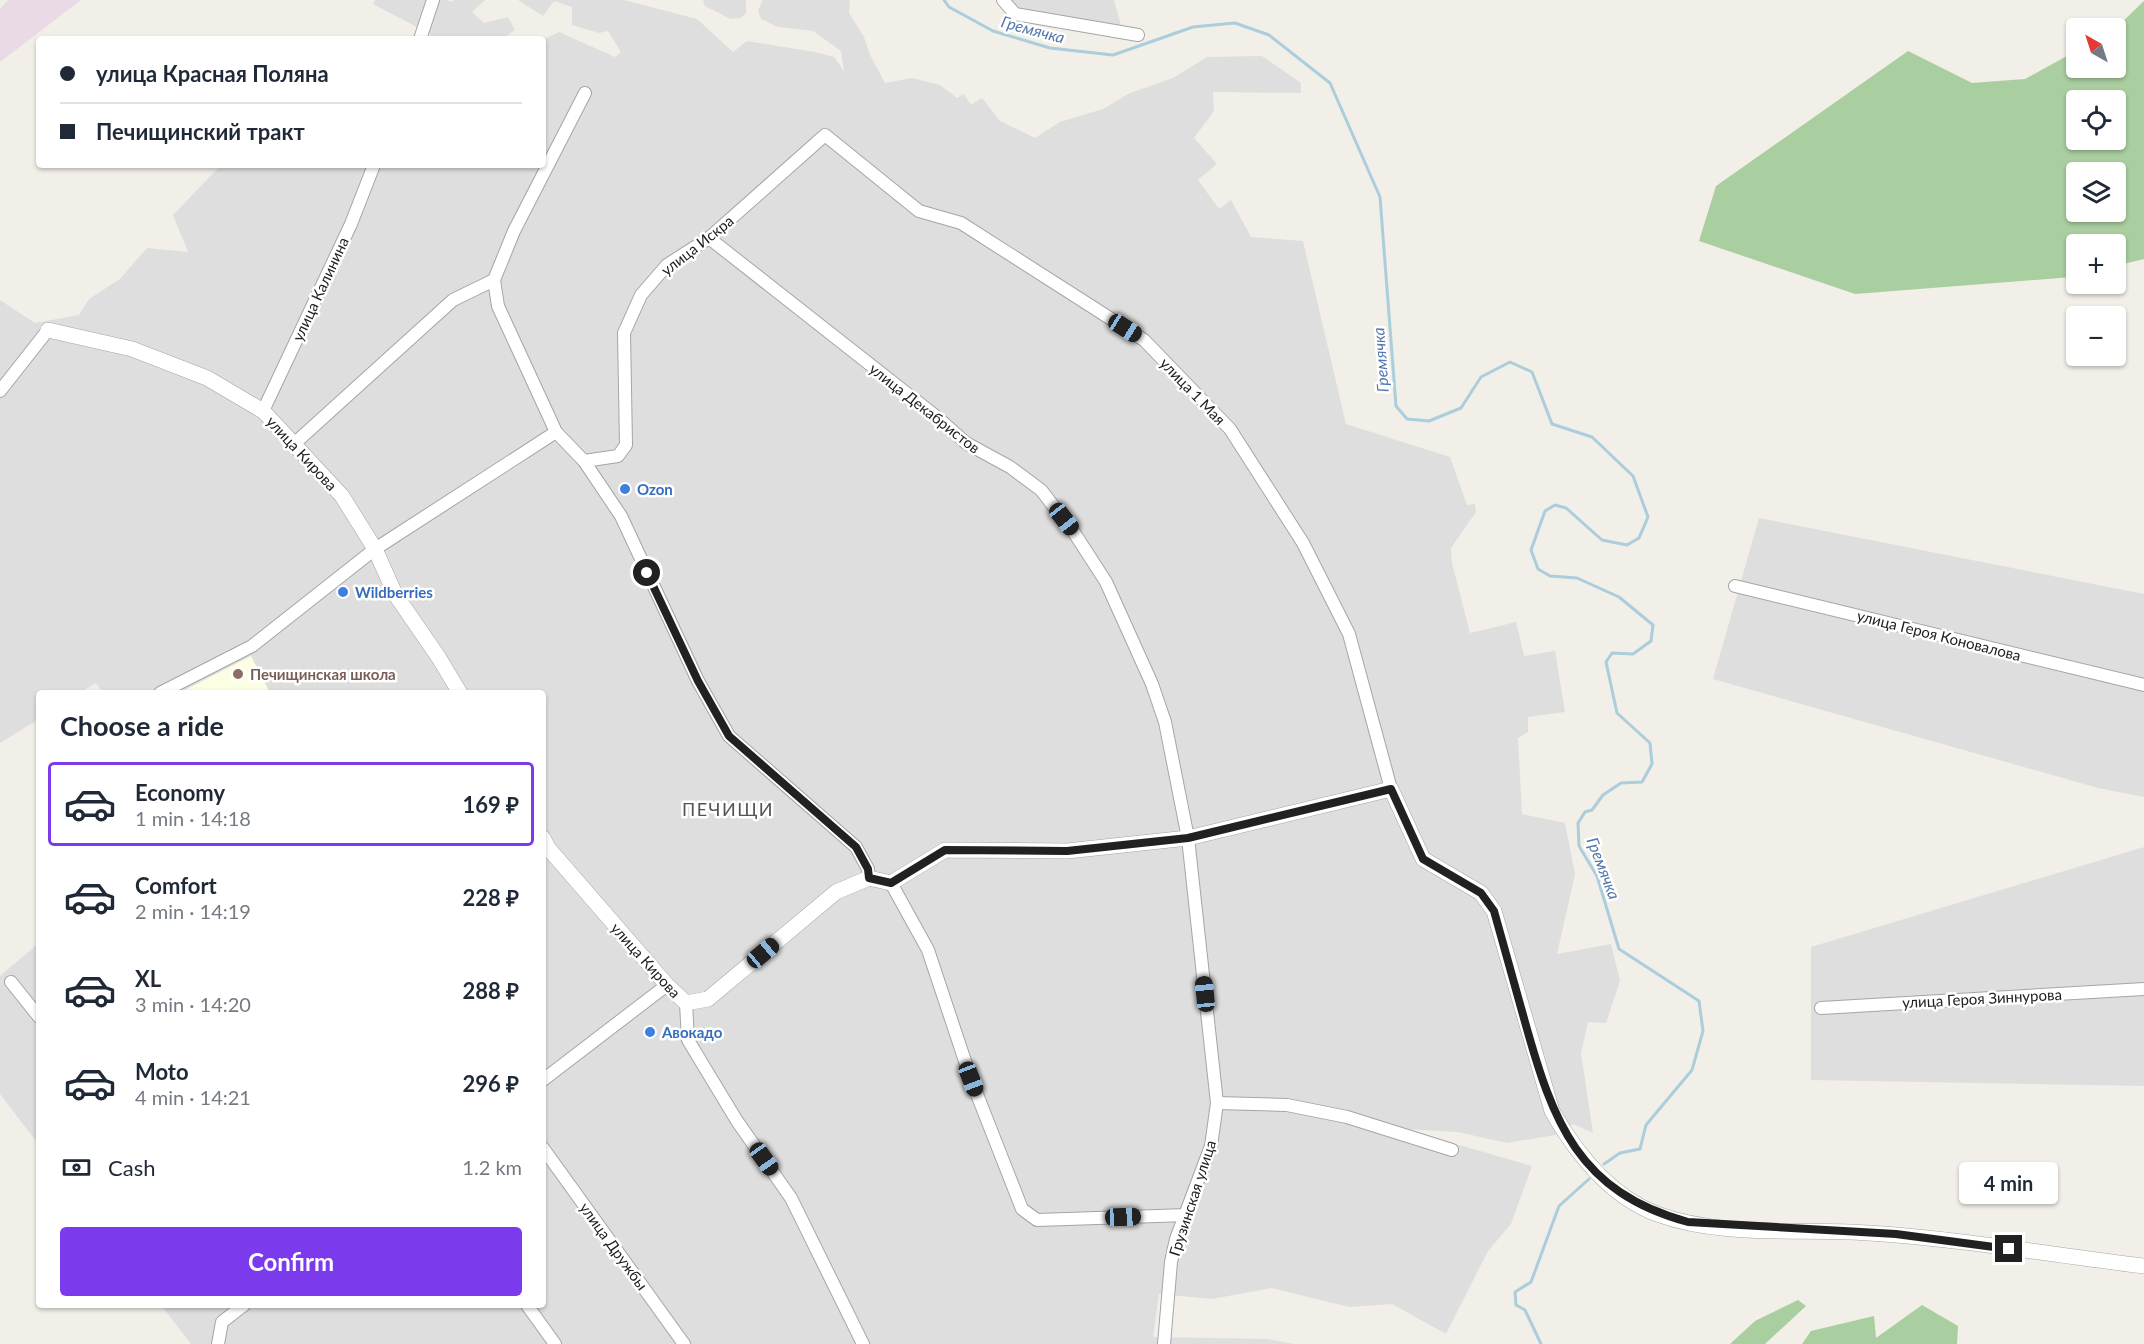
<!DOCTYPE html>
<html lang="en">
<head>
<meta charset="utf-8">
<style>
	:root { --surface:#fff; --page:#f6f6f7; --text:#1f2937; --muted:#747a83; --line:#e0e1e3; --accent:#7c3aed }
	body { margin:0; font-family:Lato,sans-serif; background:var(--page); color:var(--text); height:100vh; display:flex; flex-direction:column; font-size:22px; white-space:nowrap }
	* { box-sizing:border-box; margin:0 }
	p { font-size:20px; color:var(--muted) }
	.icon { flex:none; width:33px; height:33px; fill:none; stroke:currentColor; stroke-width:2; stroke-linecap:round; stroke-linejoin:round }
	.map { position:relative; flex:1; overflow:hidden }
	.drawer { position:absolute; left:36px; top:690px; width:510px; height:618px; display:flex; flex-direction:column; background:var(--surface); border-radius:6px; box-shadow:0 2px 4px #0004 }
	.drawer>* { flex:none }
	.banner { position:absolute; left:36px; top:36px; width:510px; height:132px; border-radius:6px; box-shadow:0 2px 4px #0004; display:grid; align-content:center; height:132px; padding:0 24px; background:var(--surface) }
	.needle { width:39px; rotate:321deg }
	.fabs { position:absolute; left:2066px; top:18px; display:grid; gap:12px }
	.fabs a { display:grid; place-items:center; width:60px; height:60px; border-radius:6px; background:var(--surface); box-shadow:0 2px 4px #0004; font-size:30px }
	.end { position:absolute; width:27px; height:27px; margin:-14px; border:8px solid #212121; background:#fff; box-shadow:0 0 0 3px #fff }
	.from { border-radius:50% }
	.bubble { position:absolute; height:42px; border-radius:6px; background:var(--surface); box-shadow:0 2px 4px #0004; font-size:20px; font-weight:700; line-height:42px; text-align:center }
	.car { position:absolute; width:18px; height:36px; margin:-18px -9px; border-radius:8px; box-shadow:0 0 4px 2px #0007; background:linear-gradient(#222 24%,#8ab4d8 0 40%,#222 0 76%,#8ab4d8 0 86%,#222 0) }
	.banner b { display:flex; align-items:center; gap:21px; height:57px; font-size:22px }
	.banner b+b { border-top:2px solid var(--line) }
	.banner i { width:15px; height:15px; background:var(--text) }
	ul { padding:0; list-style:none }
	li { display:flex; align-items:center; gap:18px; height:84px; margin:0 12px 9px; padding:0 12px; border:3px solid transparent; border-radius:6px }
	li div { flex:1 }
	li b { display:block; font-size:22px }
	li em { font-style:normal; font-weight:700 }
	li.selected { border-color:var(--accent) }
	li>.icon { width:54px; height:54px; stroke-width:1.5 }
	h2 { padding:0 24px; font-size:27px; line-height:72px }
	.pay { display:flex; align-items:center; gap:15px; height:66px; padding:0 24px; font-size:22px }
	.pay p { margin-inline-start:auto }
	.primary-button { display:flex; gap:12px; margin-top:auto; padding:12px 24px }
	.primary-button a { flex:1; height:69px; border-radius:6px; background:var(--accent); color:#fff; font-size:24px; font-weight:700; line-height:69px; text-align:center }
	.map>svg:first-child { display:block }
</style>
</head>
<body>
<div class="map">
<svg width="2144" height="1344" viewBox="0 0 2144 1344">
	<rect width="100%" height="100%" fill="#f1efe8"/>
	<g fill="#dfdede">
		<polygon points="375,0 447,0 452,2 454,0 485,0 472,12 484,23 508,17 515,30 502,39 429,39 430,34 373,4"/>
		<polygon points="518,0 624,0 697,19 733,52 747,41 815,52 834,57 844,71 841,51 813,31 778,27 761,19 758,10 763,0 850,0 849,13 864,37 870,55 885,83 912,78 940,85 957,98 964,94 971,105 982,98 1000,121 1035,138 1060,122 1103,109 1130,93 1173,78 1207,57 1262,56 1301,83 1301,93 1213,92 1214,111 1194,138 1217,164 1198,180 1219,209 1231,200 1251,237 1303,241 1346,424 1450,457 1467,505 1475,504 1476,512 1451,548 1452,563 1470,633 1516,622 1524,656 1555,651 1565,712 1528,717 1528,732 1518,738 1522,814 1565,823 1575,874 1557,954 1611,944 1620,981 1606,1023 1588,1022 1581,1053 1593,1133 1573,1124 1555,1135 1507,1143 1458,1132 1404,1129 1532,1166 1511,1224 1488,1251 1446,1334 1392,1304 1349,1307 1272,1288 1212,1299 1159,1294 1153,1337 1268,1339 1294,1344 191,1344 161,1305 543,1305 543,693 103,693 96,683 79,693 39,693 39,719 0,743 0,300 35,323 79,315 89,299 120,279 147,248 188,252 173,215 221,165 543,165 543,40 559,32 615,57 621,52 608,31 599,33 572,25 572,7 554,1 543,16"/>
		<polygon points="703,0 746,0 746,13 740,18 731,19 705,6"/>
		<polygon points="999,0 1114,0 1122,29 1015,13"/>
		<polygon points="1759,518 2144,594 2144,797 2098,788 1713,679"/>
		<polygon points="2144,847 2144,1086 1811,1080 1811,947"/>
		<polygon points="39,943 39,1145 0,1094 0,976"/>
	</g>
	<polygon fill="#eadae6" points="8,0 81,0 0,62 0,9"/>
	<polygon fill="#fcfee4" points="251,656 270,693 179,693"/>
	<g fill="#a9ce9f" fill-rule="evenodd">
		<path d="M2144 1V259L2115 266V244H2076V276L2072 277 1855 294 1699 241 1716 186 1908 51 1972 83 2025 79 2076 51V68H2115V29ZM2076 100H2115V140H2076ZM2076 172H2115V212H2076Z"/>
		<polygon points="1798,1300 1806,1306 1765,1344 1730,1344 1755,1321"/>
		<polygon points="1922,1305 1958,1326 1957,1344 1802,1344 1811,1331 1874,1316 1876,1338"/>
	</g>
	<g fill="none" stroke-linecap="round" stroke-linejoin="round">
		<g stroke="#abcddc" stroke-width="3">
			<polyline points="944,0 949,7 993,31 1050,48 1113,55 1193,27 1235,23 1269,35 1330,83 1380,197 1396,406 1407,419 1429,421 1461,408 1481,377 1510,362 1532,372 1552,424 1592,437 1633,476 1648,517 1639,538 1627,545 1602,540 1566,508 1555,505 1545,511 1531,550 1538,569 1550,576 1577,578 1619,597 1653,625 1651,641 1633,654 1612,653 1606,662 1617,713 1650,743 1652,764 1642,782 1621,783 1603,795 1592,810 1585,812 1578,823 1579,846 1597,876 1619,949 1699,1001 1703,1031 1692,1070 1646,1125 1640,1149 1620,1153 1604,1164"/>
			<polyline points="1541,1344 1525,1310 1516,1305 1515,1292 1531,1282 1559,1206 1589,1179"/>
		</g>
		<g stroke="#a5a5a5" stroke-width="14">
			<g id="minor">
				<polyline points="1003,0 1015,14 1138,35"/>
				<polyline points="420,39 433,0"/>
				<polyline points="709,238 938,418 966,443 1010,467 1041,490 1075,534 1106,582 1152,684 1165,722 1188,838 1217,1103 1211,1146 1176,1239 1171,1262 1164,1344"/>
				<polyline points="494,280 498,306 556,432 584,461 621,516 698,681 729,736 856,847 868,869 869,878"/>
				<polyline points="0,391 48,330"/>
				<polyline points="263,411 351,224 374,165"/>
				<polyline points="295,443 453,300 494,280 514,231 585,93"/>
				<polyline points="584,461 618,456 626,445 624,333 641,295 667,265 709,238 825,135 919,211 961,223 1144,340 1230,429 1303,543 1349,634 1391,789"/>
				<polyline points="1735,586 2144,685"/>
				<polyline points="160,693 252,646 375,549 556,432"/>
				<polyline points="891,883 928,950 971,1079 1022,1209 1037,1220 1187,1215"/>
				<polyline points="11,982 39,1017"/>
				<polyline points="686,1003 688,1040 737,1121 791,1198 863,1344"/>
				<polyline points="1821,1008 2144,989"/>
				<polyline points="543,1080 667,985"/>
				<polyline points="1217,1103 1287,1105 1347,1117 1452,1150"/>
				<polyline points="543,1148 684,1344"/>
				<polyline points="527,1305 555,1344"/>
				<polyline points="218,1344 222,1322 244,1305"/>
			</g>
		</g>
		<g stroke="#a5a5a5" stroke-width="16">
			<g id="tertiary">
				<polyline points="48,330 132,349 207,378 263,411 342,496 375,549 395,594 439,658 460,693"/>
				<path d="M543 838 549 849 667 985 686 1003 708 999 836 892 869 878 891 883 945 850 1067 851 1188 838 1391 789 1423 859 1481 893 1494 911 1552 1111C1576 1153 1609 1196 1657 1214 1722 1238 1800 1228 1869 1233 1961 1239 2053 1255 2144 1266"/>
			</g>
		</g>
		<use href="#minor" stroke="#fff" stroke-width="12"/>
		<use href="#tertiary" stroke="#fff" stroke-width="15"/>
	</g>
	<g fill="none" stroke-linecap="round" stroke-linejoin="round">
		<path stroke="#212121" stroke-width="8" d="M647 573 698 681 729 736 856 847 868 869 869 878 891 883 945 850 1067 851 1188 838 1391 789 1423 859 1481 893 1494 911C1504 948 1515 985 1525 1022 1553 1122 1578 1192 1688 1222L1896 1234 2009 1249"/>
	</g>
	<g fill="#3f7fe0" stroke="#fff" stroke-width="2">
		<circle cx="625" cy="489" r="6"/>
		<circle cx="343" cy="592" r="6"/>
		<circle cx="650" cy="1032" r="6"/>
	</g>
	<circle fill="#8d6e63" stroke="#fff" stroke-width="2" cx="238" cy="674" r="6"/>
	<g text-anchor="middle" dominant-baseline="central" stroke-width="5" stroke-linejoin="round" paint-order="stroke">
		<g font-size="15" fill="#212121" stroke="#fff">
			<text transform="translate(697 245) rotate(-38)">улица Искра</text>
			<text transform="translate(320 289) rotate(-65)">улица Калинина</text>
			<text transform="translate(1193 391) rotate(46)">улица 1 Мая</text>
			<text transform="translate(925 408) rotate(38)">улица Декабристов</text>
			<text transform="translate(302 453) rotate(47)">улица Кирова</text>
			<text transform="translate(1939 635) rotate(14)">улица Героя Коновалова</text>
			<text transform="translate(646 960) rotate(48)">улица Кирова</text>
			<text transform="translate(1982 998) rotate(-3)">улица Героя Зиннурова</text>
			<text transform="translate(1192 1198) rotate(-72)">Грузинская улица</text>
			<text transform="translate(614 1246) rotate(54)">улица Дружбы</text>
		</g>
		<g font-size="15" font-weight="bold" fill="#366cbe" stroke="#fff" text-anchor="start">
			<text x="637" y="489">Ozon</text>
			<text x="355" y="592">Wildberries</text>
			<text x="662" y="1032">Авокадо</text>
		</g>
		<g font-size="15" font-weight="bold" fill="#785e54" stroke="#fff" text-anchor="start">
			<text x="250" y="674">Печищинская школа</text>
		</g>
		<g font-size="16" font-style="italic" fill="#5077ae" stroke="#fff">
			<text transform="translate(1033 29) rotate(15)">Гремячка</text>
			<text transform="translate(1380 360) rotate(-94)">Гремячка</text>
			<text transform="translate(1604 868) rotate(69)">Гремячка</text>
		</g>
		<g font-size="18" letter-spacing="1.5" fill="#545454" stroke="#fff">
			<text x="728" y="809">ПЕЧИЩИ</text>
		</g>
	</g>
</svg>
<div class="fabs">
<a><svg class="needle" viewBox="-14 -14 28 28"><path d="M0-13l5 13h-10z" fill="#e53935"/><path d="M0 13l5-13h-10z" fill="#747a83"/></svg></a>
<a><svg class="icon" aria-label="locate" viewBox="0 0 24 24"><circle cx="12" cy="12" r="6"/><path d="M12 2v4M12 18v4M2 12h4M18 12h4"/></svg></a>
<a><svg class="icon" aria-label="layers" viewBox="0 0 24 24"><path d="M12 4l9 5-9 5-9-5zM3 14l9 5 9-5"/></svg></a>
<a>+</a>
<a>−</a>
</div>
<i class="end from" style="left:647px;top:573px"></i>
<i class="end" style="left:2009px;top:1249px"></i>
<div class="bubble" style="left:1959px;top:1162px;width:99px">4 min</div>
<i class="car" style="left:1125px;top:328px;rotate:122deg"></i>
<i class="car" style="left:1064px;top:519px;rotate:142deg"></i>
<i class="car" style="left:763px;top:953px;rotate:50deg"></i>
<i class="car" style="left:1205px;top:994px;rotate:354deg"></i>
<i class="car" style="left:971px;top:1079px;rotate:159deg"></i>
<i class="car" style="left:764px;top:1159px;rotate:145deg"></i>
<i class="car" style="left:1123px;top:1217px;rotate:88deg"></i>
<div class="banner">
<b><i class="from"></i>улица Красная Поляна</b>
<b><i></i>Печищинский тракт</b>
</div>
<section class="drawer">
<h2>Choose a ride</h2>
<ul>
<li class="selected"><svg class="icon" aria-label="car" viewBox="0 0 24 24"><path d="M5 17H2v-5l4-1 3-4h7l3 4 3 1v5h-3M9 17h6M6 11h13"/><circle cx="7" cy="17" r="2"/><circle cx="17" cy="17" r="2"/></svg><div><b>Economy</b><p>1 min · 14:18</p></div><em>169 ₽</em></li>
<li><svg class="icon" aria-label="car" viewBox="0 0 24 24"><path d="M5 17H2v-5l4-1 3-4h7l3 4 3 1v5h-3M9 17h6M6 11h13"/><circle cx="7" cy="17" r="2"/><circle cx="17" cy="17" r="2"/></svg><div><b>Comfort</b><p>2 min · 14:19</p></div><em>228 ₽</em></li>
<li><svg class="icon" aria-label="car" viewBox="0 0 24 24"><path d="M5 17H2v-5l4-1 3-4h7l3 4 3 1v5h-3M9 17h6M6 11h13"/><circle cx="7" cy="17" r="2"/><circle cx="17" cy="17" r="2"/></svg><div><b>XL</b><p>3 min · 14:20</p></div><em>288 ₽</em></li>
<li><svg class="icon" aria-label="car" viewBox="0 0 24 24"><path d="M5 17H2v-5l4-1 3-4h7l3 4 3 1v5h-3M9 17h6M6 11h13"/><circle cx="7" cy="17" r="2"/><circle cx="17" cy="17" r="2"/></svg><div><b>Moto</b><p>4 min · 14:21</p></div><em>296 ₽</em></li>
</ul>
<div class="pay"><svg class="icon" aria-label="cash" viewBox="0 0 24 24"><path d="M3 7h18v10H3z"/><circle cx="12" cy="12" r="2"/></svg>Cash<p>1.2 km</p></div>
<div class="primary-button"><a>Confirm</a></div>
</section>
</div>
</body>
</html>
